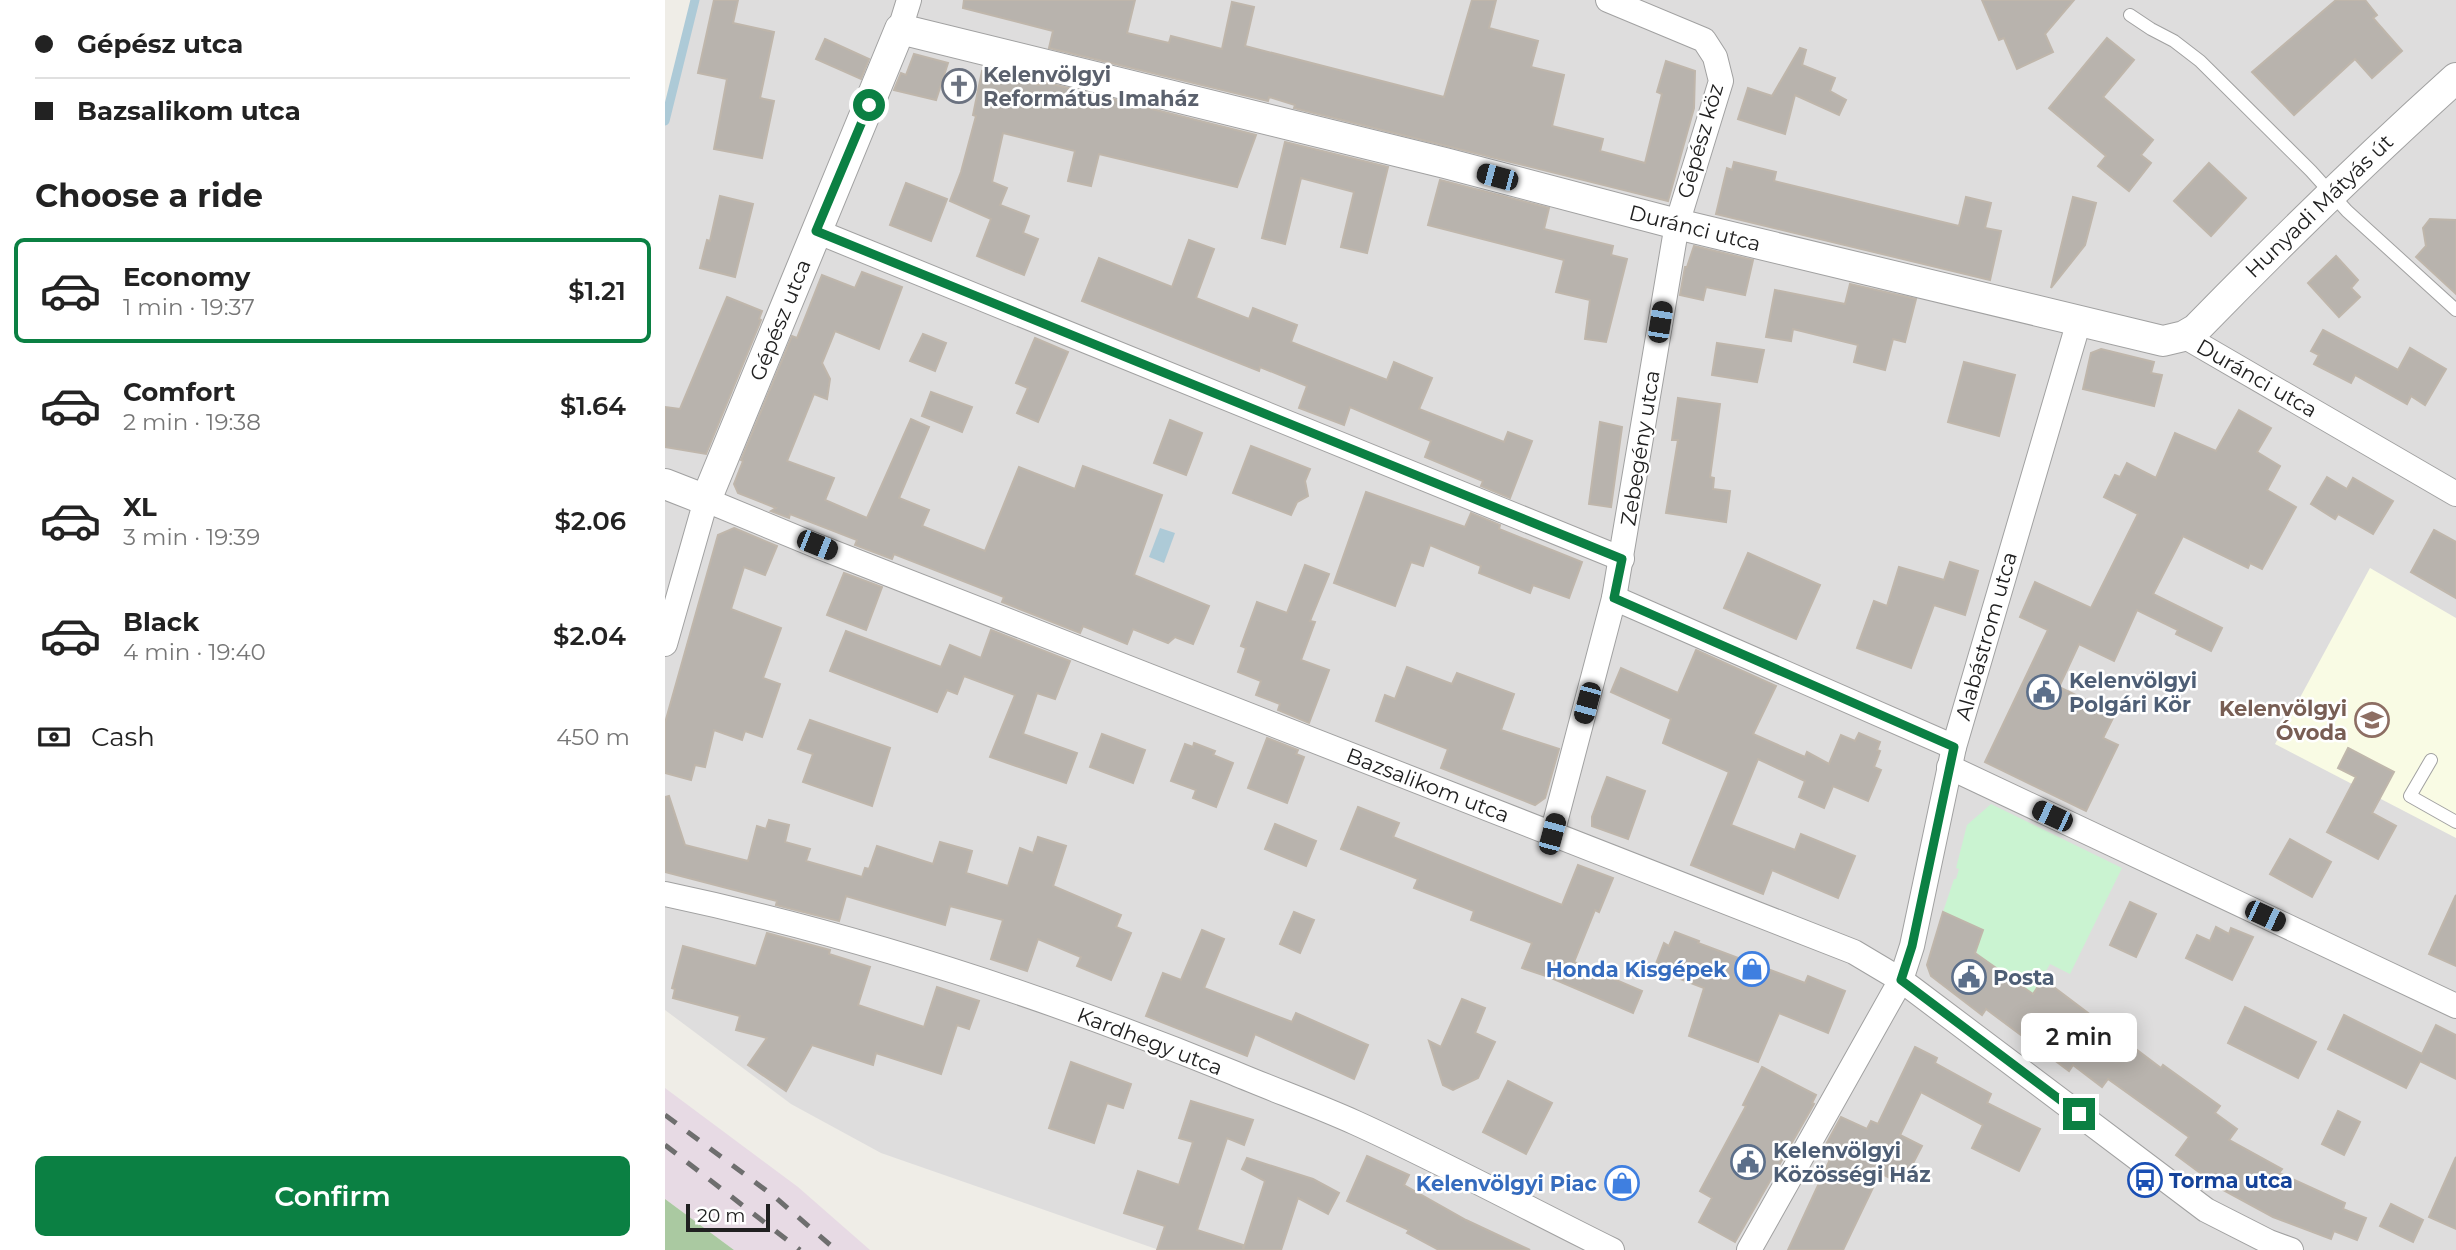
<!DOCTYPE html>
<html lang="en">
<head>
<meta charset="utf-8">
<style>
	:root { --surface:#fff; --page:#f6f6f6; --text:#222; --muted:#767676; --line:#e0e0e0; --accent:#0b8043 }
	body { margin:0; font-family:Montserrat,sans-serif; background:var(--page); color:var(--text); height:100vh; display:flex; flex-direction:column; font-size:26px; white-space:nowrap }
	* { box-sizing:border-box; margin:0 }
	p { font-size:23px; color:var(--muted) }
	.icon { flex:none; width:38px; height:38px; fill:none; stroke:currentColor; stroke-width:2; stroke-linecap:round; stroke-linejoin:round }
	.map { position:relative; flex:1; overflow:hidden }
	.sheet { display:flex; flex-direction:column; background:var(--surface); width:665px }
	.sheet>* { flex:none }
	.guide { display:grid; align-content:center; height:154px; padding:0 35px; background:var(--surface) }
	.scale { position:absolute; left:21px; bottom:18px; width:84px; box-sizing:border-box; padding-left:7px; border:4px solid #202020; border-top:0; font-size:19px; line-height:24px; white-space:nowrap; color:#202020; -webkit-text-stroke:5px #fff; paint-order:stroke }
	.end { position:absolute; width:32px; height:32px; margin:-16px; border:9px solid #0b8043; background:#fff; box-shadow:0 0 0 4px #fff }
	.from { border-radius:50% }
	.bubble { position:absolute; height:49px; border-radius:10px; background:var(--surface); box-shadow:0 4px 18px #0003; font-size:23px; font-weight:600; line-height:49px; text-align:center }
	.car { position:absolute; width:21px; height:42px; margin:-21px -10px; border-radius:9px; box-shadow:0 0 5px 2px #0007; background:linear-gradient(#222 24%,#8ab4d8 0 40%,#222 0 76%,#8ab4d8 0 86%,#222 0) }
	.guide b { display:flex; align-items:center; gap:24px; height:66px; font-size:26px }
	.guide b+b { border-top:2px solid var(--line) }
	.guide i { width:18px; height:18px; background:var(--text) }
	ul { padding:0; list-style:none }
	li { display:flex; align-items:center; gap:21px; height:105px; margin:0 14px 10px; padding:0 21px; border:4px solid transparent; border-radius:10px }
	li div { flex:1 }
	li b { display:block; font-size:26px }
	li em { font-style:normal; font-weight:600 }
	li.active { border-color:var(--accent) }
	li>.icon { width:63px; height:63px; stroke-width:1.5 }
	h2 { padding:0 35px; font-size:32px; line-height:84px }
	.pay { display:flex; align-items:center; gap:18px; height:77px; padding:0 35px; font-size:26px }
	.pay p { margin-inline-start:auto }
	.button { display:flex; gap:14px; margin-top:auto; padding:14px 35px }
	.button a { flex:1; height:80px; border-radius:10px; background:var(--accent); color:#fff; font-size:28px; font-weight:600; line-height:80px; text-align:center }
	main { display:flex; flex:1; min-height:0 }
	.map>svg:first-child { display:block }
</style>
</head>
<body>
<main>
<section class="sheet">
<div class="guide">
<b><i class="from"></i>Gépész utca</b>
<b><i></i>Bazsalikom utca</b>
</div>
<h2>Choose a ride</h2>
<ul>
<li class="active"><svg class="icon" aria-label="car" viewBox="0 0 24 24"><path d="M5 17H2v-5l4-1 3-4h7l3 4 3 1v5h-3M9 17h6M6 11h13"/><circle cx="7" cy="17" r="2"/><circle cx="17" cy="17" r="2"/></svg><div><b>Economy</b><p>1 min · 19:37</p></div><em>$1.21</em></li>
<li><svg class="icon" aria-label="car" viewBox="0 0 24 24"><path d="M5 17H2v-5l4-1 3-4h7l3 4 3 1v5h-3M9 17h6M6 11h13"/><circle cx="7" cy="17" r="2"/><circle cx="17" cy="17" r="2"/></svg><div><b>Comfort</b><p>2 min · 19:38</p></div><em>$1.64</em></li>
<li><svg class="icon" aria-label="car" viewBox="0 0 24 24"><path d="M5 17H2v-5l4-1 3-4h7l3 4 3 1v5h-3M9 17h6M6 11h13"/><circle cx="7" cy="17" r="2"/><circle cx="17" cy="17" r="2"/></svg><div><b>XL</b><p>3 min · 19:39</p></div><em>$2.06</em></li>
<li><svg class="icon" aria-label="car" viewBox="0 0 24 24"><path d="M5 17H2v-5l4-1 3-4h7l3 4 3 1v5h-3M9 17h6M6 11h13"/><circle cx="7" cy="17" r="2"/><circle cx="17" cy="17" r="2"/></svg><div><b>Black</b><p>4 min · 19:40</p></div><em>$2.04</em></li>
</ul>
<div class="pay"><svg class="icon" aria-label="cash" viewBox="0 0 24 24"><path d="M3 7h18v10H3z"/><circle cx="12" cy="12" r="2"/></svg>Cash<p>450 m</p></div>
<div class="button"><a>Confirm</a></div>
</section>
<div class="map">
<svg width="1791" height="1250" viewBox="0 0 1791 1250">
	<rect width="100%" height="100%" fill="#efede7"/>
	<polygon fill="#dedddd" points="30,0 1791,0 1791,1250 494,1250 216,1153 126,1104 0,1010 0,121"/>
	<polygon fill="#e7dae4" points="0,1088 133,1187 205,1250 69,1250 0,1199"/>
	<polygon fill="#f9fbe4" points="1705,568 1791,618 1791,838 1610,744"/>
	<polygon fill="#aac9a1" points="0,1199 69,1250 0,1250"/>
	<polygon fill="#caf3d1" points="1326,804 1457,868 1405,974 1385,964 1368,994 1313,955 1311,950 1317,930 1278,912 1289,879 1291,879 1294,869 1291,868 1302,825"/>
	<polygon fill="#adcad7" points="495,528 510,533 499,563 484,557"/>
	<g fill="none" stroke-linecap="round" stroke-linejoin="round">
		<polyline stroke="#adcad7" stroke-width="9" points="0,121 30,0"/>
	</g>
	<g fill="#b8b3ad" stroke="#bfb6ab" stroke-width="2">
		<polygon points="49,0 73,0 68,23 109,32 95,98 109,101 97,158 49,149 62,79 33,73"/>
		<polygon points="299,0 470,0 462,33 504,43 506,36 557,49 567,2 589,7 580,46 779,97 807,0 831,0 824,28 873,41 866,67 899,75 887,126 938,139 935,151 980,163 997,94 992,92 1001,61 1030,71 1029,108 1003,201 629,108 630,105 604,97 603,101 384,48 388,31 298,8"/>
		<polygon points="1317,0 1409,0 1380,34 1388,52 1352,69 1339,38 1334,40"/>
		<polygon points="1671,0 1700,0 1712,15 1708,18 1737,51 1707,78 1690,59 1629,115 1587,72"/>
		<polygon points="1442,38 1469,60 1438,97 1488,140 1476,155 1486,163 1464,191 1433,166 1441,156 1384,108"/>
		<polygon points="160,39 204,59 196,79 151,59"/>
		<polygon points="1135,48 1141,50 1137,65 1170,78 1165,91 1181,100 1174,115 1130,95 1120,134 1073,119 1083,88 1107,96"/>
		<polygon points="249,54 283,63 271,100 229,90 236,73 241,75"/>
		<polygon points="317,71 374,85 375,81 591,135 572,187 434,154 426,186 403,181 410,151 338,133 327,182 342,188 335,205 364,216 358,233 373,239 359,275 312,256 326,219 285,201 296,172 311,116 308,115"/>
		<polygon points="620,142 723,167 702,253 676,247 689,192 636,178 620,244 597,238"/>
		<polygon points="1069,162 1111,172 1109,181 1294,226 1301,197 1326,203 1320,228 1336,231 1325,280 1051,214 1062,168 1067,170"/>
		<polygon points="1544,163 1581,198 1546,236 1509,201"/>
		<polygon points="775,180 884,208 879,229 948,246 946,255 962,259 941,342 920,339 925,300 891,292 899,260 763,225"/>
		<polygon points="241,183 282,199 266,241 225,225"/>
		<polygon points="55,196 88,204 70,277 35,268 42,240 45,241"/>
		<polygon points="1408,197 1431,203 1420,245 1386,288"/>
		<polygon points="1765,219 1791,220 1791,294 1751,257 1761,246 1758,228"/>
		<polygon points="524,240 549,249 531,298 584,319 588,308 632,325 626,342 722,380 729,362 767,378 754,409 839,442 843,432 867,441 845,498 816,486 818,481 760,457 766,441 685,407 679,425 634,408 642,386 595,367 594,371 417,301 434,258 507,287"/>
		<polygon points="1029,246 1088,260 1080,295 1041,287 1038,300 1015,295 1020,267 1022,267"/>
		<polygon points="1671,256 1693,280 1686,288 1695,297 1674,317 1643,283"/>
		<polygon points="197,272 237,287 214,349 170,331 157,363 165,379 162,399 149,394 122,461 169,478 160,500 202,518 246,419 264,427 234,498 264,510 257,526 320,551 354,467 410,489 418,466 497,495 469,575 544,606 528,644 510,637 503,643 468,629 462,644 418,626 415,633 337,602 339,597 229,554 227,559 190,545 192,540 125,514 124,518 106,511 111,508 73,493 69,484 78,461 76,460 127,336 132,338 157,275 190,288"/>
		<polygon points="1185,284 1251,299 1240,342 1228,339 1220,370 1189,362 1193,345 1128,329 1126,341 1101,337 1110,290 1180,304"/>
		<polygon points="62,297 97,311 94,319 96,320 41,454 0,447 0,407 15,409"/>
		<polygon points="1658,330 1733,370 1745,348 1781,369 1760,405 1746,396 1742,404 1690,375 1686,383 1649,364 1654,355 1646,351"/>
		<polygon points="258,334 281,343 270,371 245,361"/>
		<polygon points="370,338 403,352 373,422 352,413 363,388 351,383"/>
		<polygon points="1052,343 1099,350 1092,382 1047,375"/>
		<polygon points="1436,349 1489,362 1486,373 1497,375 1489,406 1418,389 1426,353"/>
		<polygon points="1299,362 1350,375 1334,436 1283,422"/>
		<polygon points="266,392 307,407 297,432 257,416"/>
		<polygon points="1013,398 1055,404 1045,477 1049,478 1048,489 1065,491 1061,522 1001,513 1013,440 1007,440"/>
		<polygon points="1574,410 1606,428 1592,452 1615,466 1602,490 1631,507 1597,569 1585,563 1583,568 1518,536 1488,594 1557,628 1546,651 1511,634 1513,630 1472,610 1449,661 1414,644 1394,687 1450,714 1438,738 1453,745 1421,811 1320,762 1383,630 1355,617 1370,582 1426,608 1473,514 1439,497 1450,475 1455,477 1462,463 1491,478 1510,433 1551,451"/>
		<polygon points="505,420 537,433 521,475 489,463"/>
		<polygon points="935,422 957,427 946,507 924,504"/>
		<polygon points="586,446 645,469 640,481 643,496 632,502 626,515 568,493"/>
		<polygon points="1662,477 1682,489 1688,478 1728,501 1708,534 1673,514 1670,519 1646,504"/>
		<polygon points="701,492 800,527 806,513 835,525 834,529 917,562 904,598 868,585 865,593 814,573 816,566 765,545 758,566 746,562 730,606 669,583"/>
		<polygon points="69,528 112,546 100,575 79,567 66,609 116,628 98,678 115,684 97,737 80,731 77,740 49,730 40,767 30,765 26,780 0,773 0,723 53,535"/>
		<polygon points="1769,530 1791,542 1791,598 1746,572"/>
		<polygon points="1083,553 1155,585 1131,639 1059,608"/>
		<polygon points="1285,562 1313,571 1300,615 1269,605 1246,668 1192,648 1209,601 1222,606 1234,567 1279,580"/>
		<polygon points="640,565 664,574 645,621 650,622 636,660 664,670 644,723 613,710 615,704 591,695 596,681 573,672 581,648 576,646 592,602 622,613"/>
		<polygon points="179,573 217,587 201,630 162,615"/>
		<polygon points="326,630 405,661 390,699 372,693 358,734 412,753 401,783 325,757 350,695 299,676 292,694 282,690 272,712 165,671 181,631 276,667 285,645 316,658"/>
		<polygon points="1031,650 1111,686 1088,734 1140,757 1142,752 1164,764 1176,735 1190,741 1194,733 1215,742 1212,750 1215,751 1209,767 1216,770 1203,801 1168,786 1159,808 1134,797 1140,781 1093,759 1066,825 1130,850 1136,834 1190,856 1173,898 1107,870 1098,894 1026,865 1064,772 998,743 1006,719 946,692 956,668 1013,693"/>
		<polygon points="742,667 787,684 792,673 849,694 836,730 894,749 880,798 870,805 776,768 783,749 711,721 720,695 730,699"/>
		<polygon points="145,720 225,748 207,806 138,782 148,754 133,749"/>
		<polygon points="437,734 480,750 468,783 425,767"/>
		<polygon points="602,738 633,750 631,754 639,757 622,803 583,788"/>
		<polygon points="529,743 550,751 548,755 568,763 551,807 528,798 531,790 506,781 520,744 528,747"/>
		<polygon points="1683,748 1729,772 1707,813 1731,826 1713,859 1662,832 1691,777 1673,768"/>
		<polygon points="942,777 980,791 963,839 927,826 927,817"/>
		<polygon points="4,796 20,845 83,861 92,826 101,829 104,820 124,825 120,842 145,849 141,861 197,877 200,868 204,869 212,846 268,864 275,842 307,851 301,873 343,886 355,848 368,853 373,837 401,846 388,886 456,915 451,927 466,933 446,980 412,966 416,957 373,939 362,971 326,959 338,920 285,906 280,925 181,896 174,921 111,905 112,901 0,872 0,797"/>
		<polygon points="693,807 734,823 728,837 897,905 913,865 948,878 934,912 930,910 909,962 977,991 968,1013 884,977 857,968 867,943 806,920 809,911 749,888 753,879 676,849"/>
		<polygon points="610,824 651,841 641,866 600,849"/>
		<polygon points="1625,839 1666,862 1647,897 1605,874"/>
		<polygon points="1791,895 1791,966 1764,954"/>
		<polygon points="1465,902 1491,914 1471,957 1445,945"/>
		<polygon points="629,912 649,920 635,953 615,944"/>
		<polygon points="1278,912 1318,930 1310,953 1368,994 1378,979 1496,1068 1498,1065 1555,1106 1550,1113 1572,1129 1564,1140 1617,1169 1614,1173 1680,1203 1678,1209 1701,1218 1692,1240 1669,1231 1666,1239 1608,1217 1558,1190 1511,1155 1524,1137 1443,1079 1437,1087 1408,1065 1404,1071 1321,1009 1317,1015 1266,976 1262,965"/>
		<polygon points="1551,927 1564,934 1566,928 1588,937 1567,980 1521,958 1532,935 1545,941"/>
		<polygon points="537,930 559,939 539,988 627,1022 631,1013 703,1045 689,1079 590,1034 582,1056 481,1016 498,973 516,980"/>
		<polygon points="1010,932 1034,941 1033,943 1140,983 1143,976 1180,991 1163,1033 1114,1013 1093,1062 1024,1036 1039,988 989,969 999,943 1004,946"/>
		<polygon points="102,933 165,950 164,954 205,967 193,1005 259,1027 272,987 314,1001 304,1029 292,1025 276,1074 211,1053 208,1065 147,1045 121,1091 83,1065 102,1038 71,1030 75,1016 8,998 10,989 7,988 18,946 91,966"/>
		<polygon points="797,999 820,1008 810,1033 830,1042 813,1078 788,1090 778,1085 764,1041 776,1047"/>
		<polygon points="1580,1007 1651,1042 1633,1078 1563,1043"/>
		<polygon points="1679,1015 1757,1054 1771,1025 1791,1035 1791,1079 1755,1061 1741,1088 1663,1049"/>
		<polygon points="1250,1047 1272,1058 1270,1063 1326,1094 1322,1103 1375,1129 1354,1171 1307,1148 1318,1125 1256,1092 1235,1135 1257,1146 1244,1171 1237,1169 1231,1181 1215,1173 1178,1250 1123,1250 1169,1151 1160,1146 1176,1117 1202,1129 1206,1121 1213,1124"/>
		<polygon points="406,1062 466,1084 458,1108 442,1103 429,1143 384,1128"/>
		<polygon points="1097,1067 1151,1095 1147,1103 1149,1104 1070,1242 1034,1222 1047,1198 1035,1191 1081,1106 1078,1105"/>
		<polygon points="843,1081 887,1103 861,1154 818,1132"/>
		<polygon points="526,1101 588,1120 579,1145 562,1138 532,1230 578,1245 578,1250 492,1250 500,1226 459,1213 473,1171 514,1185 528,1142 514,1138"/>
		<polygon points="1673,1111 1695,1122 1679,1155 1657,1144"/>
		<polygon points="702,1156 744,1175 739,1185 801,1220 865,1250 774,1250 742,1233 744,1230 682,1201"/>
		<polygon points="1791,1157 1791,1229 1764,1217"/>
		<polygon points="582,1158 648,1179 674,1193 663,1214 633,1198 616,1250 578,1250 600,1181 577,1169"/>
		<polygon points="1726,1204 1758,1220 1748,1242 1715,1226"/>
	</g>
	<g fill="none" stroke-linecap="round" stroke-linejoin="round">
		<g stroke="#a1a1a1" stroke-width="14">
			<g id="service">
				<polyline points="1465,15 1486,29 1509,41 1535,61 1646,171 1682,211 1791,310"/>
				<polyline points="1766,760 1745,796 1791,822"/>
			</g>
		</g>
		<g stroke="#a1a1a1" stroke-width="26">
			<g id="minor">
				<polyline points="235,29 244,0"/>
				<polyline points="151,231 957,559"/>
				<polyline points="1519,336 1791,494"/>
				<polyline points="949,598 1289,747"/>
				<polyline points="0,644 41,500 152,546 1189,952 1236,980 1541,1210 1604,1242 1626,1250"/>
				<polyline points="1284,767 1791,1006"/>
				<polyline points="887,834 949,598 1012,224 1056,81 1050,57 1039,40 943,0"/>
				<path d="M0 894C194 935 385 998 569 1073 609 1090 651 1105 691 1123 777 1162 862 1208 947 1250"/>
				<polyline points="1084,1250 1236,980 1247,946 1289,747 1414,321"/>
			</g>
		</g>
		<g stroke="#a1a1a1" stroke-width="32">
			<path id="tertiary" d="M0 484 41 500 235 29 780 163 1012 224 1498 341 1519 336 1531 329C1615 243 1701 159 1791 78"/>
		</g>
		<use href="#service" stroke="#fff" stroke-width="12"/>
		<use href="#minor" stroke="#fff" stroke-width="24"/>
		<use href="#tertiary" stroke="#fff" stroke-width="30"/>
		<g stroke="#6e6e6e" stroke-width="5" stroke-dasharray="14 14" stroke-linecap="butt">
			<polyline points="0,1115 110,1197 171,1250"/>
			<polyline points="0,1145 135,1250"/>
		</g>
	</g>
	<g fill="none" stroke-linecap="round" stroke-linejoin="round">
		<polyline stroke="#0b8043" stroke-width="9" points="204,105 151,231 957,559 949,598 1289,747 1247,946 1236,980 1414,1114"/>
	</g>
	<defs>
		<g id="church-ring" transform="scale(1.75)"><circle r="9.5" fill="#fff" stroke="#6b7280" stroke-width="1.5"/><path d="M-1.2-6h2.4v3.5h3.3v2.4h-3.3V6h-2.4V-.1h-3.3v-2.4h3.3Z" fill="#6b7280"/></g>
		<g id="civic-ring" transform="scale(1.75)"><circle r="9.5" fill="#fff" stroke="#5c6f8a" stroke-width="1.5"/><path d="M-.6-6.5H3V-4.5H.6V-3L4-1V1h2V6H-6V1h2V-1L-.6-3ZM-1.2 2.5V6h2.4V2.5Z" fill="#5c6f8a"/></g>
		<g id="school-ring" transform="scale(1.75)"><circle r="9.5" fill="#fff" stroke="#8d6e63" stroke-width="1.5"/><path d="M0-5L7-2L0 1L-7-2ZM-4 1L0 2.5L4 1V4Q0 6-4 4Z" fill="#8d6e63"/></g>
		<g id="shop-ring" transform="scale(1.75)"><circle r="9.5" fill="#fff" stroke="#3f7fe0" stroke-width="1.5"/><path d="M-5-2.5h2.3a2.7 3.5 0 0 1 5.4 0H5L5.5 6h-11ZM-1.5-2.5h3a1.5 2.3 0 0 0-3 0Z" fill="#3f7fe0"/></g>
		<g id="bus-ring" transform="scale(1.75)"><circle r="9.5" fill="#fff" stroke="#1a4fb4" stroke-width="1.5"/><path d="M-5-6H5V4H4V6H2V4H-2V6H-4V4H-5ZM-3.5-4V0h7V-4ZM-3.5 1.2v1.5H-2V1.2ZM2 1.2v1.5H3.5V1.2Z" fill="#1a4fb4"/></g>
	</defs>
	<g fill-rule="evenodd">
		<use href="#church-ring" x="294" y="86"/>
		<use href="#civic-ring" x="1379" y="692"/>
		<use href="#school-ring" x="1707" y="720"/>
		<use href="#shop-ring" x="1087" y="969"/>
		<use href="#civic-ring" x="1304" y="977"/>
		<use href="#civic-ring" x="1083" y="1162"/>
		<use href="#bus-ring" x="1480" y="1180"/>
		<use href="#shop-ring" x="957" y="1183"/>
	</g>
	<g text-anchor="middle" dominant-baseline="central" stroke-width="5" stroke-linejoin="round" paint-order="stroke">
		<g font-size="21" font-weight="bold" fill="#5b616d" stroke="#fff" text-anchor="start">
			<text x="318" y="74">Kelenvölgyi<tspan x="318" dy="24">Református Imaház</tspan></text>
		</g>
		<g font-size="21" fill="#202020" stroke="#fff">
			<text transform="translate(1035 141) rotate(-74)">Gépész köz</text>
			<text transform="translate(1654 206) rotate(-44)">Hunyadi Mátyás út</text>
			<text transform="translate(1030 228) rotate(14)">Duránci utca</text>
			<text transform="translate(115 320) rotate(-68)">Gépész utca</text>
			<text transform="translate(1592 378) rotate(30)">Duránci utca</text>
			<text transform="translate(975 448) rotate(-81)">Zebegény utca</text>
			<text transform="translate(1321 636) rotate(-74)">Alabástrom utca</text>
			<text transform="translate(763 785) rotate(21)">Bazsalikom utca</text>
			<text transform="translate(485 1041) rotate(21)">Kardhegy utca</text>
		</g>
		<g font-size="21" font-weight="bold" fill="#4e5e75" stroke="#fff" text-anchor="start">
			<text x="1404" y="680">Kelenvölgyi<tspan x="1404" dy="24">Polgári Kör</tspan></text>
			<text x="1328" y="977">Posta</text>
			<text x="1108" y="1150">Kelenvölgyi<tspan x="1108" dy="24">Közösségi Ház</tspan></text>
		</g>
		<g font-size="21" font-weight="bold" fill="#785e54" stroke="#fff" text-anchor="end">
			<text x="1682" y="708">Kelenvölgyi<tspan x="1682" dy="24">Óvoda</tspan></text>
		</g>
		<g font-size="21" font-weight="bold" fill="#366cbe" stroke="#fff" text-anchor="end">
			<text x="1062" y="969">Honda Kisgépek</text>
			<text x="932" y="1183">Kelenvölgyi Piac</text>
		</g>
		<g font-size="21" font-weight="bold" fill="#164399" stroke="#fff" text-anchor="start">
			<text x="1504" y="1180">Torma utca</text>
		</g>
	</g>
</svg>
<div class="scale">20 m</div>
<i class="end from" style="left:204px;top:105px"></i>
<i class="end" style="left:1414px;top:1114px"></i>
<div class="bubble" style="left:1356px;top:1013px;width:116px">2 min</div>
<i class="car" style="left:832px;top:177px;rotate:285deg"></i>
<i class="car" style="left:995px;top:322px;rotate:9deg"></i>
<i class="car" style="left:152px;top:545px;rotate:112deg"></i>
<i class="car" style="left:922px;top:703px;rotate:195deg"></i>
<i class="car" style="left:1387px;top:816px;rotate:295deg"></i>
<i class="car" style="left:887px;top:834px;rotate:15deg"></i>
<i class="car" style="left:1600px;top:916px;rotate:115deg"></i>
</div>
</main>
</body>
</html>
